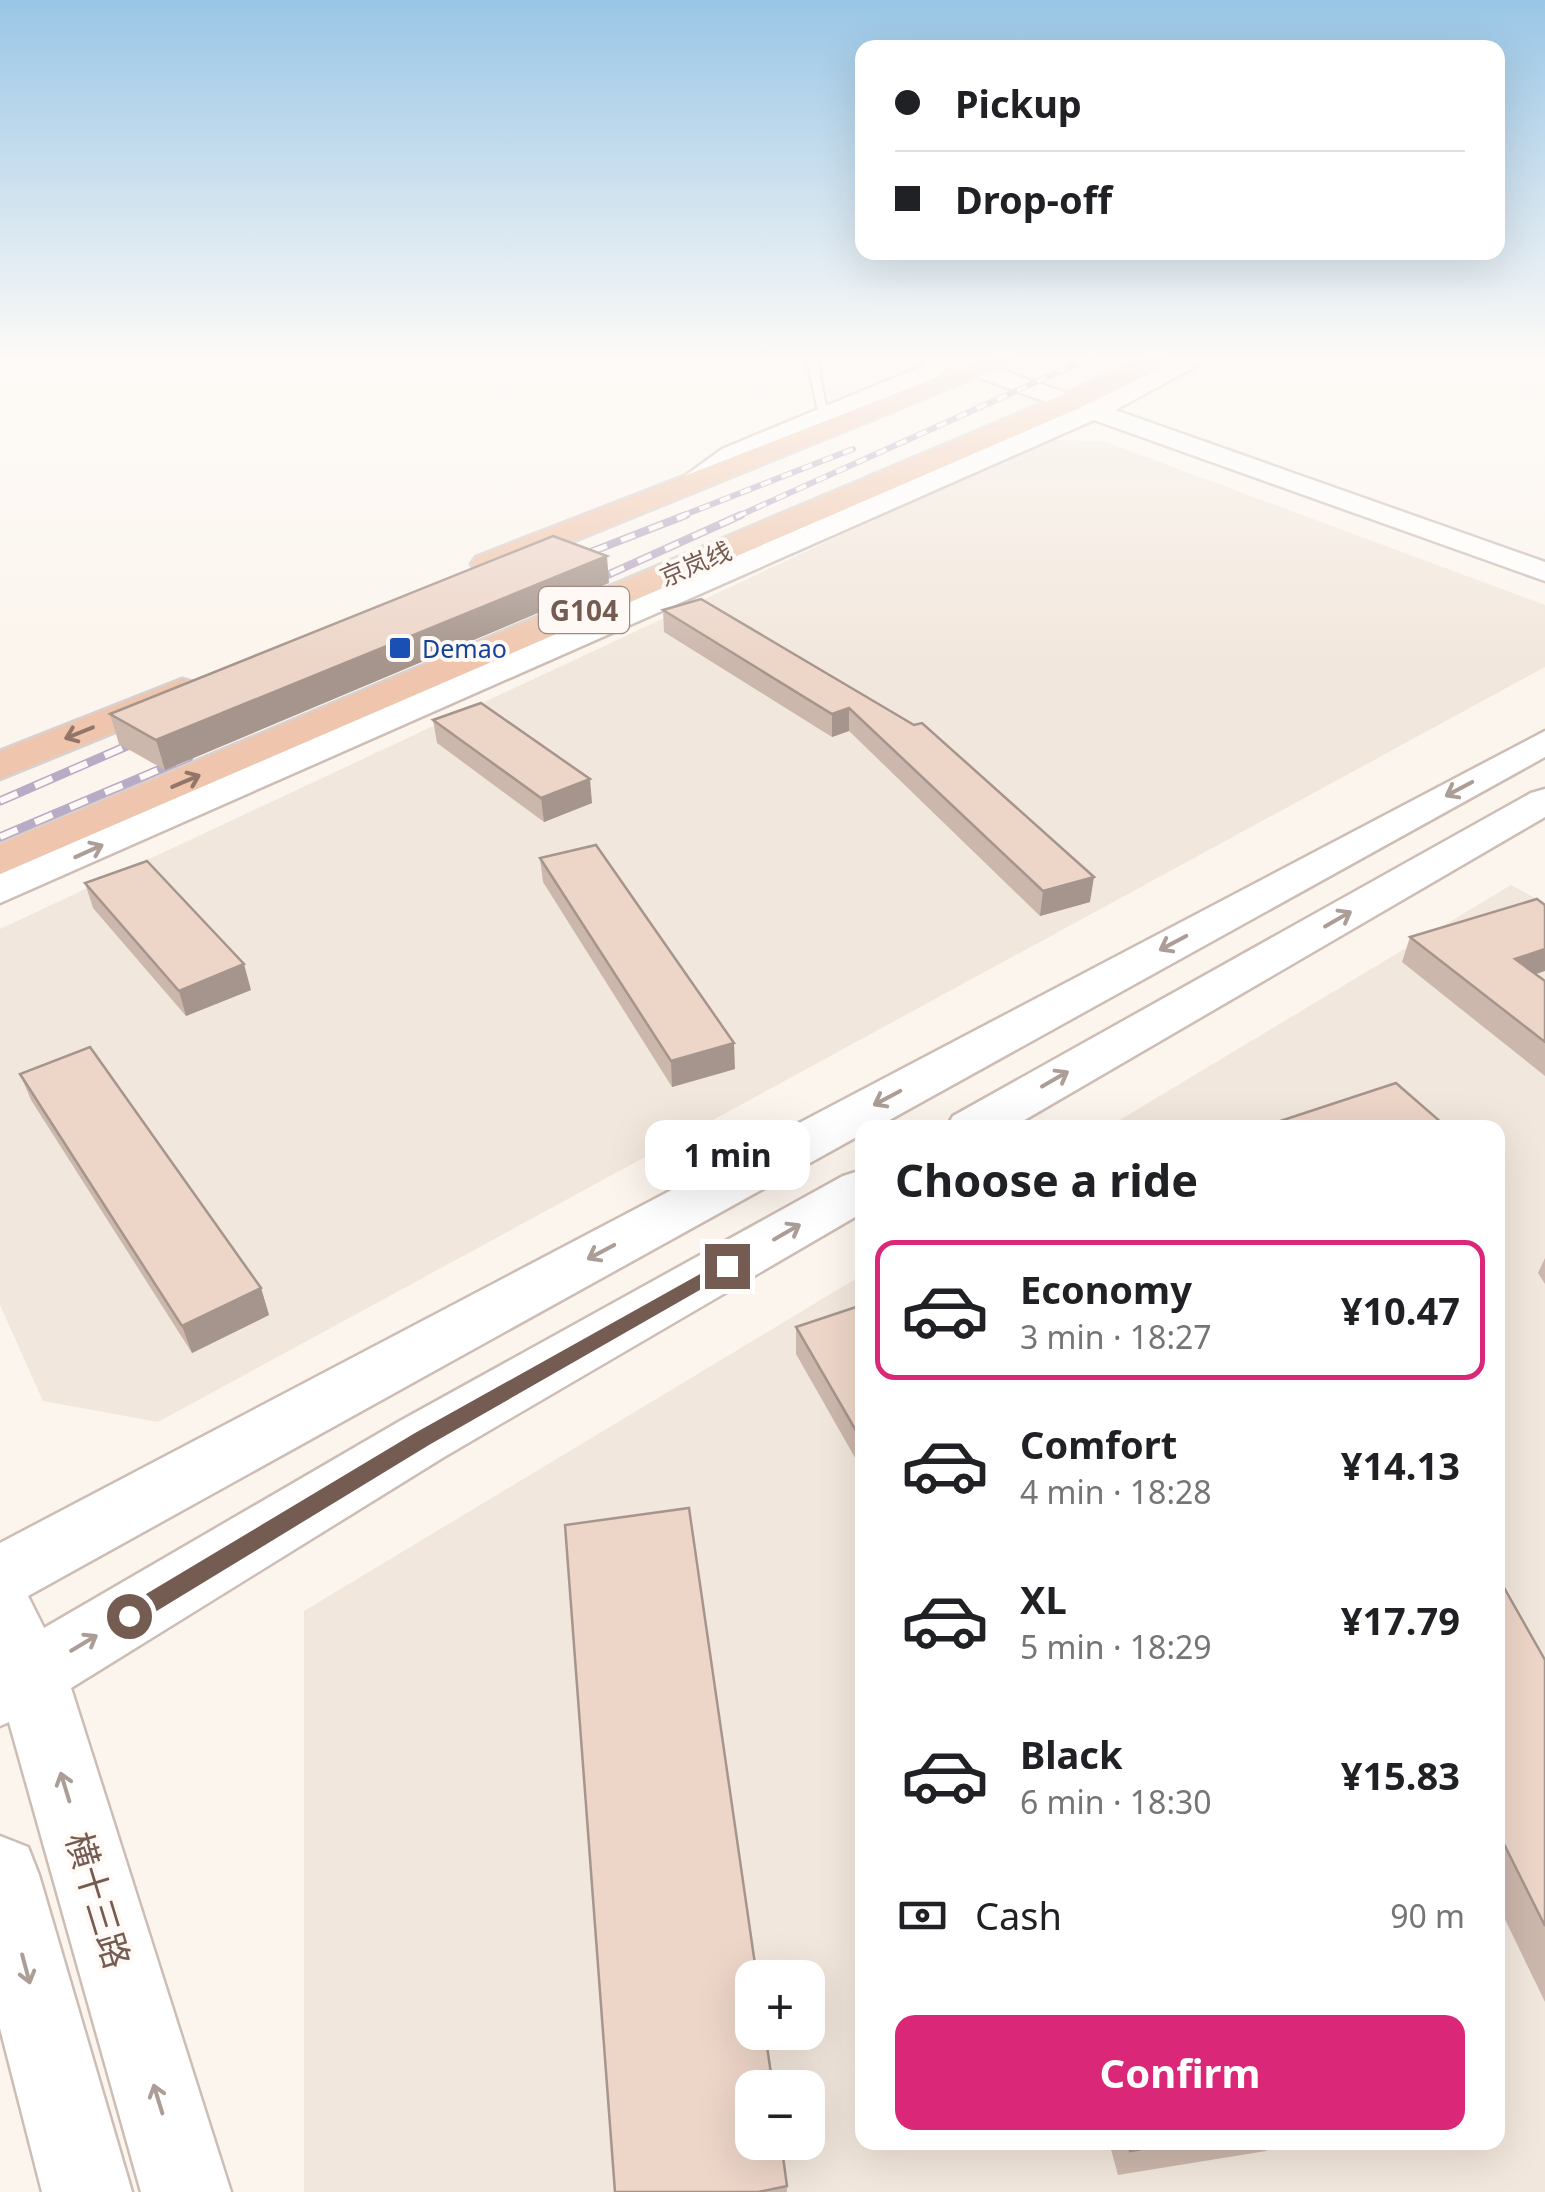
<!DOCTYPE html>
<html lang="en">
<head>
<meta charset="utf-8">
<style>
	:root { --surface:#fff; --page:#f6f6f6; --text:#202124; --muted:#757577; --line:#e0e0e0; --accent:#db2777 }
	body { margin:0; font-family:"Noto Sans","Noto Sans SC",sans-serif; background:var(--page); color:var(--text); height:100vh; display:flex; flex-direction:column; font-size:38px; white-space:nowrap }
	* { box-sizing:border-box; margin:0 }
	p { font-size:32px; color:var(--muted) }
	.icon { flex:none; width:55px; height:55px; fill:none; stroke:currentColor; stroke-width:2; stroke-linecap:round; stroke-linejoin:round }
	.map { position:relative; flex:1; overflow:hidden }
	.drawer { position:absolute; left:855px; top:1120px; width:650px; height:1030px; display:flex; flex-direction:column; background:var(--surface); border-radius:20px; box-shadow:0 10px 40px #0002 }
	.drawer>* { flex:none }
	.banner { position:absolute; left:855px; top:40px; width:650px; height:220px; border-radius:20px; box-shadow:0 10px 40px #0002; display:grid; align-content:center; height:220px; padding:0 40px; background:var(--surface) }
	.tools { position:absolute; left:735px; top:1960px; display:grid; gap:20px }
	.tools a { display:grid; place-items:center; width:90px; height:90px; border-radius:20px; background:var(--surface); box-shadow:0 10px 40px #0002; font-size:50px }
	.end { position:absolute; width:45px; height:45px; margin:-22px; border:12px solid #755c52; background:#fff; box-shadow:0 0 0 5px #fff }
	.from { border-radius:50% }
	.bubble { position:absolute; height:70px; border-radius:20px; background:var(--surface); box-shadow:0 10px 40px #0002; font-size:32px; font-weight:700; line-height:70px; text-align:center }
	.banner b { display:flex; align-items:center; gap:35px; height:95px; font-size:38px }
	.banner b+b { border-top:2px solid var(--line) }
	.banner i { width:25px; height:25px; background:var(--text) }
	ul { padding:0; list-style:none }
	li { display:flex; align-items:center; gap:30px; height:140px; margin:0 20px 15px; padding:0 20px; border:5px solid transparent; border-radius:20px }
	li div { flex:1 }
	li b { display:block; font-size:38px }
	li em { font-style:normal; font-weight:700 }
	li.current { border-color:var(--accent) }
	li>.icon { width:90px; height:90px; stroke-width:1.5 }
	h2 { padding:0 40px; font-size:45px; line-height:120px }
	.pay { display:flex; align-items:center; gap:25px; height:110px; padding:0 40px; font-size:38px }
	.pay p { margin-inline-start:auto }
	.primary-button { display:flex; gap:20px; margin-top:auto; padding:20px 40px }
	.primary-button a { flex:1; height:115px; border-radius:20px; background:var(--accent); color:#fff; font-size:40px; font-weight:700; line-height:115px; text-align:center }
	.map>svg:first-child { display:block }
</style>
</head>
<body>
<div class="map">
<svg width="1545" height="2192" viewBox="0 0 1545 2192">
	<rect width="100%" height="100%" fill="#fbf5ed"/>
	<g fill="#f2e7dc" fill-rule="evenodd">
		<polygon points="1044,440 1103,441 1545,605 1545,667 158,1422 43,1401 0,1305 0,929"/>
		<path d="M1511 885 1545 903V2192H304V1611L862 1275V2142H1498V1128L1108 1127ZM752 1978H808V2032H752ZM752 2088H808V2142H752Z"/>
	</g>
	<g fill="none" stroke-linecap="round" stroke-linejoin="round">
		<g stroke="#cdbdb4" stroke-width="5">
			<polygon id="service" points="806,355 816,355 828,417 819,415"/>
		</g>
		<g stroke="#cdbdb4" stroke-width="5">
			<g id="tertiary">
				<polygon points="918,355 959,355 1092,402 1188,355 1217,355 1115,410 1545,562 1545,581 1094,420 0,903 0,874 1071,411 947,366 941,375 740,461 698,490 678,490 674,484 722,449 925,365"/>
				<polygon points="1545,731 1545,757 875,1128 862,1128 862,1134 28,1596 44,1628 400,1421 843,1176 862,1170 862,1213 444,1457 71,1688 231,2192 141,2192 9,1722 0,1726 0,1543"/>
				<polygon points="1545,789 1545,817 1011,1128 946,1128 953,1116 1531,793"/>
				<polygon points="0,1836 28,1847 39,1875 132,2192 42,2192 0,2028"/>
			</g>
		</g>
		<g stroke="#d8d1cf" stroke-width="5">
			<g id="trunk">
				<polygon points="995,355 1031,355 500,571 476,571 471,564 476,557"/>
				<polygon points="1147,355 1180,355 1082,407 0,874 0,844 1062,395"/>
				<polygon points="182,679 196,683 201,691 196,699 0,779 0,751"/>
			</g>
		</g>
		<use href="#service" fill="#fff" fill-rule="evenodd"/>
		<use href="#tertiary" fill="#fff" fill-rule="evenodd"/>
		<use href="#trunk" fill="#efc6ad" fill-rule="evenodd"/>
		<g stroke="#b8abc5" stroke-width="6">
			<g id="rail-far2">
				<polyline points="679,517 853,449"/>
				<polyline points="736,517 1096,355"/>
			</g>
		</g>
		<g stroke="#b8abc5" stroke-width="8">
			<g id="rail-far1">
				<polyline points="565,562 686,515"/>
				<polyline points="583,586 741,515"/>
			</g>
		</g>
		<g stroke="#b8abc5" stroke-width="9">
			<g id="rail">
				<polyline points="0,801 150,736"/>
				<polyline points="0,837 189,757"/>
			</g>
		</g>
		<use href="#rail-far2" stroke="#fef9f4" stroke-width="4" stroke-dasharray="11" stroke-linecap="butt"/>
		<use href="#rail-far1" stroke="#fef9f4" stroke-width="5" stroke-dasharray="15" stroke-linecap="butt"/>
		<use href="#rail" stroke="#fef9f4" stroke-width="6" stroke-dasharray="19" stroke-linecap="butt"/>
	</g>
	<g fill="#ccb7ac">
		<polygon points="609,583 165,770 119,744 110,714"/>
		<polygon points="663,610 914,725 1090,902 1040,916 849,731 832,737 664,632"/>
		<polygon points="433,720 592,803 544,822 437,743"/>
		<polygon points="540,858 735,1069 672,1087 543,882"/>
		<polygon points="85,883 251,990 186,1016 93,908"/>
		<polygon points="1410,937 1536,974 1545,981 1545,1076 1402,962"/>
		<polygon points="20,1074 261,1288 269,1315 192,1353 31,1100"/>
		<polygon points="1545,1258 1545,1284 1538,1273"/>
		<polygon points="862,1305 862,1470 796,1354 796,1327"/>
		<polygon points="1498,1577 1545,1660 1545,2002 1498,1905"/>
		<polygon points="1109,2142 1272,2142 1266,2151 1118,2175"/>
		<polygon points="787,2186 787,2192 615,2192"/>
	</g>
	<g fill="#a6958c">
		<polygon points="607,556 609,583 165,770 156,740"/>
		<polygon points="849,708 849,731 832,737 832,714"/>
		<polygon points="590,779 592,803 544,822 541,798"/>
		<polygon points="1094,877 1090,902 1040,916 1043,891"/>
		<polygon points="1545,949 1545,971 1506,984 1515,959"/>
		<polygon points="244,964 251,990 186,1016 179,991"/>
		<polygon points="734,1043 735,1069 672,1087 671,1061"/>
		<polygon points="261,1288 269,1315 192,1353 182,1326"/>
	</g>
	<g fill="#edd5c8" stroke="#a6958c" stroke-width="2.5">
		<polygon points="553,536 607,556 156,740 110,714"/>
		<polygon points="701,599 914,725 922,723 1094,877 1043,891 849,708 832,714 663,610"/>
		<polygon points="481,703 590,779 541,798 433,720"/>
		<polygon points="596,845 734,1043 671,1061 540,858"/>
		<polygon points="147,861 244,964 179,991 85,883"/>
		<polygon points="1537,899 1545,905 1545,949 1515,959 1545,981 1545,1042 1410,937"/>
		<polygon points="90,1047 261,1288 182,1326 20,1074"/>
		<polygon points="1396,1083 1442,1123 1430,1128 1259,1128"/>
		<polygon points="862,1305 862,1441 796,1327"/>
		<polygon points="689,1508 757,1978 752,1978 752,2032 765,2032 773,2088 752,2088 752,2142 781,2142 787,2186 758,2192 615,2192 565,1525"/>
		<polygon points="1498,1577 1545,1660 1545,1926 1498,1832"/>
		<polygon points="1127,2142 1180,2142 1130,2151"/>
	</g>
	<defs><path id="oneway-shaft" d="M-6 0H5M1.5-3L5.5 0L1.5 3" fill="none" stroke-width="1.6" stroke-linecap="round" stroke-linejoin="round" transform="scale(2.5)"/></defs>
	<g stroke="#947669">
		<use href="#oneway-shaft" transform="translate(79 733) rotate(158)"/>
		<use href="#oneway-shaft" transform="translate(186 781) rotate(-23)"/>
	</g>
	<g stroke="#ac9d97">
		<use href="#oneway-shaft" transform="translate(1459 789) rotate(152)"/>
		<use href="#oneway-shaft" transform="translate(89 851) rotate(-24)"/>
		<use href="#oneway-shaft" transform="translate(1338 919) rotate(-30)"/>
		<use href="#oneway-shaft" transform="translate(1173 943) rotate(152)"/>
		<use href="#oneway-shaft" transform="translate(1055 1079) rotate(-30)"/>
		<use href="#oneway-shaft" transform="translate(887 1098) rotate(152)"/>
		<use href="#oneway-shaft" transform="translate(787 1232) rotate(-30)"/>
		<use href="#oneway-shaft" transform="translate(601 1252) rotate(152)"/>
		<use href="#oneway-shaft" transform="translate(84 1643) rotate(-31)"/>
		<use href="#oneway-shaft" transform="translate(65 1787) rotate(-107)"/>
		<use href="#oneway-shaft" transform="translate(26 1969) rotate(75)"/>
		<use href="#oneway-shaft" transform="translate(158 2099) rotate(-107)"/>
	</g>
	<linearGradient id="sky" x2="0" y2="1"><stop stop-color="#99c6e6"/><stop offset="0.54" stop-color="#fdfaf7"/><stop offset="1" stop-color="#fdfaf7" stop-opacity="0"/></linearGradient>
	<rect width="1545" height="662" fill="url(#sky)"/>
	<polygon fill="#755c52" points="727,1259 736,1266 733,1271 429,1445 137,1623 121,1623 121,1609 415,1433"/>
	<rect fill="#1a4fb4" stroke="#fef9f4" stroke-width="4" x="388" y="636" width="24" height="24" rx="5"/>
	<g text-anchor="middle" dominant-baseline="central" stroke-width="8" stroke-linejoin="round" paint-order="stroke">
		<g font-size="25" fill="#755c52" stroke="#fef9f4">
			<text transform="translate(695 563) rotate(-23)">京岚线</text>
		</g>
		<g font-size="25" fill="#164399" stroke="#fef9f4" text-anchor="start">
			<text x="422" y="648">Demao</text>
		</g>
		<rect fill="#fef9f4" stroke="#9e8b83" stroke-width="2.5" x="539" y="587" width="90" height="46" rx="8"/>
		<g font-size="28" font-weight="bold" fill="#755c52">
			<text x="584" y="610">G104</text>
		</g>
		<g font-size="35" fill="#755c52" stroke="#fef9f4">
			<text transform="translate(99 1900) rotate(73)">横十三路</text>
		</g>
	</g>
</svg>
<div class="tools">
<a>+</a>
<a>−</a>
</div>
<i class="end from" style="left:129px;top:1616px"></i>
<i class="end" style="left:727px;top:1266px"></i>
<div class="bubble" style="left:645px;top:1120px;width:165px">1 min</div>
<div class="banner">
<b><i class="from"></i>Pickup</b>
<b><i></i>Drop-off</b>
</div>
<section class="drawer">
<h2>Choose a ride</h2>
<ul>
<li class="current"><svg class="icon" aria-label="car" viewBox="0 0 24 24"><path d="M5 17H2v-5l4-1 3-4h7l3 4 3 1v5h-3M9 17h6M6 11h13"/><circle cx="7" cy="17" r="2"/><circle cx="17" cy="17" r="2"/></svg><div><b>Economy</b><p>3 min · 18:27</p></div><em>¥10.47</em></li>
<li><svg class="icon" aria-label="car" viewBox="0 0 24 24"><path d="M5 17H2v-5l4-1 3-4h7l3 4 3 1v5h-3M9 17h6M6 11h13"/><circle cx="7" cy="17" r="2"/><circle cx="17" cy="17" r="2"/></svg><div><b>Comfort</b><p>4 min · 18:28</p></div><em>¥14.13</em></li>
<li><svg class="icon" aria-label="car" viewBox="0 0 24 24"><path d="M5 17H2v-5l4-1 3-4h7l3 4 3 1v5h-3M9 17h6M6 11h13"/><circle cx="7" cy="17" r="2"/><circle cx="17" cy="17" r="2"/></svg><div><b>XL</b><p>5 min · 18:29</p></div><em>¥17.79</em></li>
<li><svg class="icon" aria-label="car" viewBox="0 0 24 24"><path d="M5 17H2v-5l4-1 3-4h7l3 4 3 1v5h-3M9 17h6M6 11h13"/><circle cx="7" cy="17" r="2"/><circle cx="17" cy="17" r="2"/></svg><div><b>Black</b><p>6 min · 18:30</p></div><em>¥15.83</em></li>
</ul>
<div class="pay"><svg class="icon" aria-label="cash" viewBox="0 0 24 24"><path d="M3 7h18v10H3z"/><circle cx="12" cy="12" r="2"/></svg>Cash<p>90 m</p></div>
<div class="primary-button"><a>Confirm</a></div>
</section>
</div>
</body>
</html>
